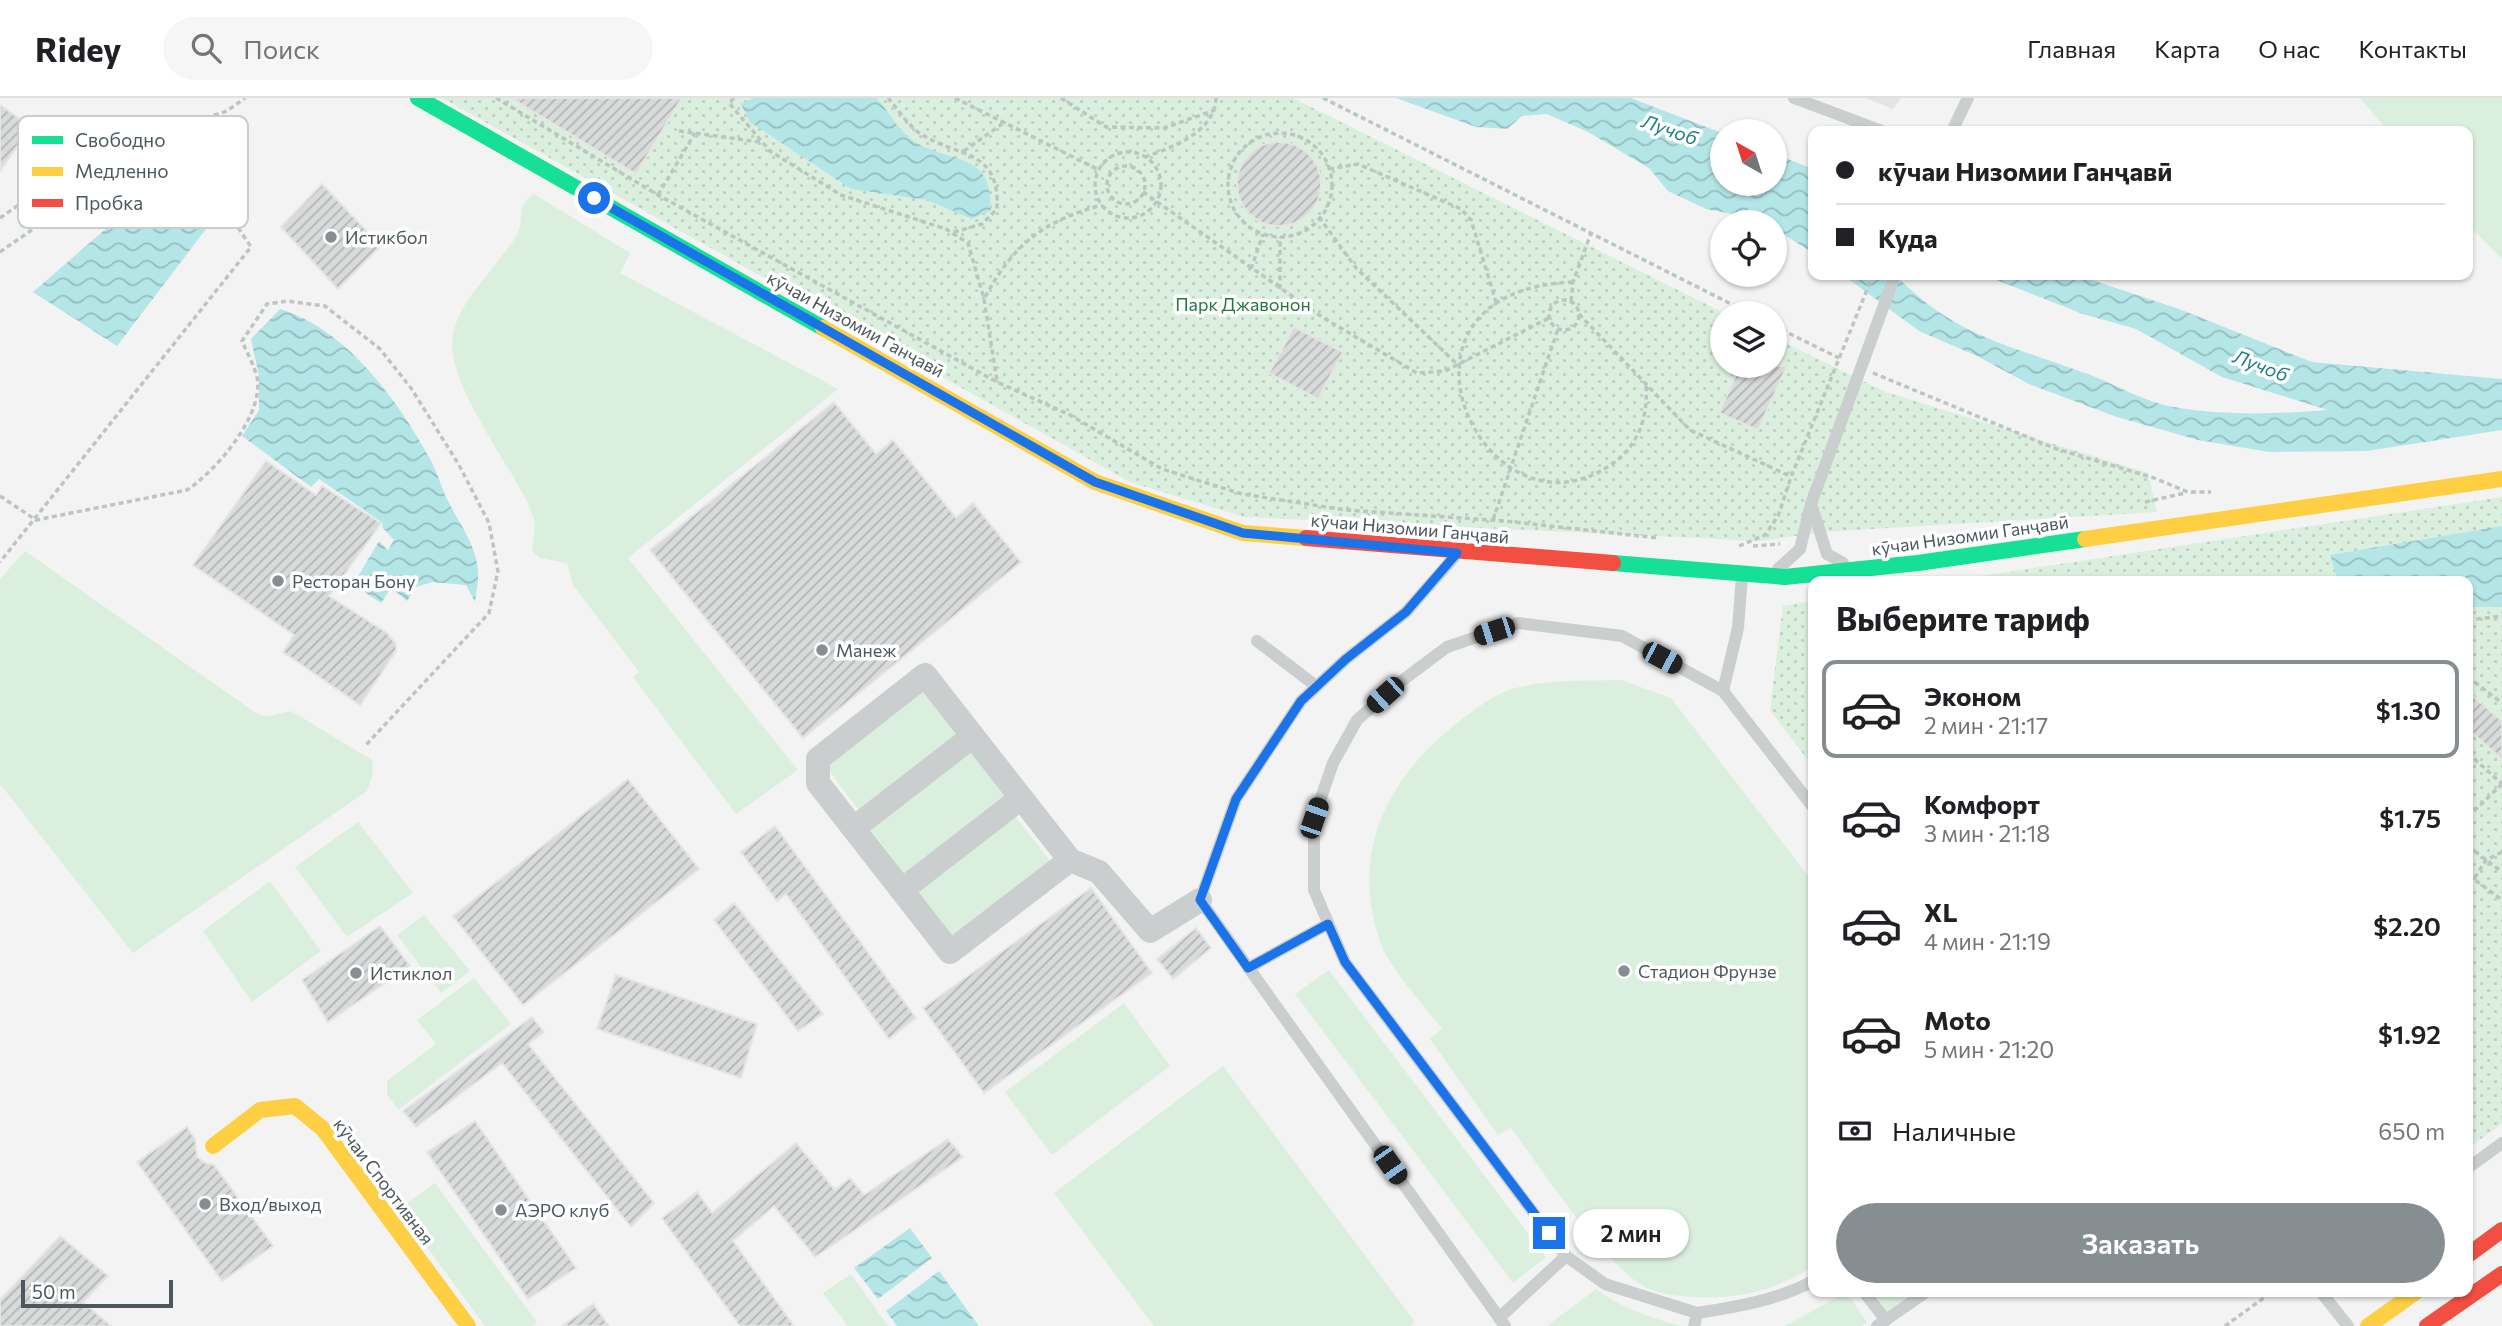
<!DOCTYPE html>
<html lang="ru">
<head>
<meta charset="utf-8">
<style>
	:root { --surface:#fff; --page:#f6f6f6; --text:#202124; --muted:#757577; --line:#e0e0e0; --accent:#868e92 }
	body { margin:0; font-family:Commissioner,sans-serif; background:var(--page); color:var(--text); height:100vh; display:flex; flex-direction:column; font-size:26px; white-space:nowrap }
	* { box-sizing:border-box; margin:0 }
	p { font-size:23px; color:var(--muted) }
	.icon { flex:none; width:38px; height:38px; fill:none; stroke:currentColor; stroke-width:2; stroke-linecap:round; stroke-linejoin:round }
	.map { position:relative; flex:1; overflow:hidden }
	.sheet { position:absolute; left:1808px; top:478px; width:665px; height:721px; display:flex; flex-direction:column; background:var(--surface); border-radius:14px; box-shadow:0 2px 5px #0004 }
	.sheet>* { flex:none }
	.banner { position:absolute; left:1808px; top:28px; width:665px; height:154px; border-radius:14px; box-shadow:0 2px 5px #0004; display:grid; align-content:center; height:154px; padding:0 28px; background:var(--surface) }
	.needle { width:46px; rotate:321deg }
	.buttons { position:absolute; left:1710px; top:21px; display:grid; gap:14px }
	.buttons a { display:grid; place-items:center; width:77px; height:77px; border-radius:50%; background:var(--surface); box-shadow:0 2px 5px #0004; font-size:35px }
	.scale { position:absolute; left:21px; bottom:18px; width:152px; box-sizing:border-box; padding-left:7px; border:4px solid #4c585d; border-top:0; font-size:19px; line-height:24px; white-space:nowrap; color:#4c585d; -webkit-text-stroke:5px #fff; paint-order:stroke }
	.end { position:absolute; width:32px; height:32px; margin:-16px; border:9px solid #1a73e8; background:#fff; box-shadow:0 0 0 4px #fff }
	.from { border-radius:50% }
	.bubble { position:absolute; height:49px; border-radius:24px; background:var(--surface); box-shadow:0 2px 5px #0004; font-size:23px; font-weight:600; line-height:49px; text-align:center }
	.car { position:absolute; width:21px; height:42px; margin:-21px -10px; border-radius:9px; box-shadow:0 0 5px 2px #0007; background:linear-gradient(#222 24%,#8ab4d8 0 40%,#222 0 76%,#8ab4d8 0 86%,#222 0) }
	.banner b { display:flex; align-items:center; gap:24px; height:66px; font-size:26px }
	.banner b+b { border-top:2px solid var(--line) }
	.banner i { width:18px; height:18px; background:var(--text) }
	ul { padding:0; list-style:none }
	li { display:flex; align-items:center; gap:21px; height:98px; margin:0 14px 10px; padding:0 14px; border:4px solid transparent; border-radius:14px }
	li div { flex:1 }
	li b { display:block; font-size:26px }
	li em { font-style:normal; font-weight:600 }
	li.active { border-color:var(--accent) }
	li>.icon { width:63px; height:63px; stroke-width:1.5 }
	h2 { padding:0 28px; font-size:32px; line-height:84px }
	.pay { display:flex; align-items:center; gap:18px; height:77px; padding:0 28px; font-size:26px }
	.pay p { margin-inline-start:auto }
	.button { display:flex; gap:14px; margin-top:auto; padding:14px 28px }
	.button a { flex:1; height:80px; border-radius:42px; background:var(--accent); color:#fff; font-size:28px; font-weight:600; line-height:80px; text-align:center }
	header { display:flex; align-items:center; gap:42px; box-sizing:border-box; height:98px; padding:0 35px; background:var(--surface); border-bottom:2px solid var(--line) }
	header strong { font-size:33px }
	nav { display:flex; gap:38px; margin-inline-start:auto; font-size:24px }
	.search { width:490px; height:63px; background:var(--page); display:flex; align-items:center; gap:18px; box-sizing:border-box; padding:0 24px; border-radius:38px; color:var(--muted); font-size:26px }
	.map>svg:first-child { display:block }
</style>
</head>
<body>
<header>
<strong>Ridey</strong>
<div class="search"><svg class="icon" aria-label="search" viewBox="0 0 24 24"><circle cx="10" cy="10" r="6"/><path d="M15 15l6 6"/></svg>Поиск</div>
<nav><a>Главная</a><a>Карта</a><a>О нас</a><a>Контакты</a></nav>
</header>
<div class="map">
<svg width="2502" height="1228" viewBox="0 0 2502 1228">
	<defs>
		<pattern id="park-dots" width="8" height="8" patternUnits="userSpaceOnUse" patternTransform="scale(1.75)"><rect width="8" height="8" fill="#dbefdf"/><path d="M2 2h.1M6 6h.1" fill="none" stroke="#becfc2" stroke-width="1.8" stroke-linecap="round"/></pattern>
		<pattern id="water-waves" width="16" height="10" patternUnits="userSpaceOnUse" patternTransform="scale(1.75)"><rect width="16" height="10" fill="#b4e6e8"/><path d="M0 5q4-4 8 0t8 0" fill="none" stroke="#95bdbf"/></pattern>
		<pattern id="building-hatch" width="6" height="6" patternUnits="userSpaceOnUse" patternTransform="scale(1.75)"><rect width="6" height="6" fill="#d9dbdb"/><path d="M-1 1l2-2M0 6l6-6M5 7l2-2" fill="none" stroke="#b2b4b5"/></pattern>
	</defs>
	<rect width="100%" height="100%" fill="#f3f3f3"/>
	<polygon fill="#e5e4e5" points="1865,0 1901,0 1893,11"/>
	<g fill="#dbefdf">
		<polygon points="2360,0 2502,0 2502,161 2468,126 2468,33 2388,33"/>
		<path d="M534 96 630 155 620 175 838 291 628 460 798 672 736 716 633 579 639 574 573 487 567 465 540 460 532 453 535 424 530 410C511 367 443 281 453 236 459 206 487 179 504 155 509 148 517 140 519 132 524 115 517 107 534 96Z"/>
		<polygon points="25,453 259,617 270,618 291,613 372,662 373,676 367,693 133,855 0,686 0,481"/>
		<path d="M1621 582 1671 600 1813 784V1168C1788 1186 1753 1197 1723 1199 1699 1200 1667 1200 1645 1189 1605 1168 1541 1070 1511 1030L1498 1037 1430 941 1442 931C1426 910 1391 871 1382 849 1349 762 1383 685 1452 629 1470 615 1493 596 1515 590 1549 581 1587 583 1621 582Z"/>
		<polygon points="923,590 959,638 860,714 825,667"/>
		<polygon points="971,653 1006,698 904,776 870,730"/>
		<polygon points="1015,718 1055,769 955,846 917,793"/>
		<polygon points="358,724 413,795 347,839 295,769"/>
		<polygon points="270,783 321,853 252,904 203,833"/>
		<polygon points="424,817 470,873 441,895 397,837"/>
		<polygon points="1329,872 1546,1159 1513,1185 1295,896"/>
		<polygon points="474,880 511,926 398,1012 387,996 387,983 436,946 417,922"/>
		<polygon points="1124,905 1170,968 1052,1057 1005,994"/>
		<polygon points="1223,968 1415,1224 1410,1228 1154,1228 1054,1095"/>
		<polygon points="435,1085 537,1224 532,1228 485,1228 399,1111"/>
		<polygon points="851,1176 888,1228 848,1228 823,1195"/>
		<path d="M1596 1191C1621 1210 1651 1220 1682 1228H1547Z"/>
		<polygon points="1847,1194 1867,1225 1862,1228 1785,1228"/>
		<polygon points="1873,1194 1914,1194 1887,1213"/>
	</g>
	<g fill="url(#park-dots)">
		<polygon points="442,0 1293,0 1724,215 1722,268 1774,268 1775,240 1886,294 2148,375 2157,414 1822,434 1761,443 1244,419 1130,384"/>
		<polygon points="2502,399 2502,1026 2468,1050 2468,483 1948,483"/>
		<polygon points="1813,503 1813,669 1770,612 1783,508"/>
	</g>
	<g fill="url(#water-waves)">
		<path d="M753 0H876C888 12 897 31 911 41 949 68 992 50 991 112L972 121 927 102 851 91 750 24 741 6Z"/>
		<polygon points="1396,0 1631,0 1722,35 1722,86 1774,86 1775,56 1813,71 1813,155 1775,131 1774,124 1706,111 1668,93 1649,70 1588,34 1547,16 1522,18 1507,31 1476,29"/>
		<polygon points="172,96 209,127 117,248 33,194 124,115"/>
		<path d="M1843 177H1896C1952 238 2015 249 2088 276 2116 287 2145 304 2173 309 2226 318 2276 316 2328 312L2222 279 2136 231 2083 216 1984 177H2077L2179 211 2312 264 2502 281V332L2367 353 2269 354 2198 342 2117 319 2029 286 1977 258 1919 233Z"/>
		<path d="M280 211C346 231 397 301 429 359 437 373 441 389 448 403 459 425 476 447 478 472 479 482 476 494 475 504L466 487 432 484 416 489 407 503 391 490 381 505 353 487 379 443 388 452 394 442 382 429 383 425 319 381 311 389 242 338 259 312V278L251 241Z"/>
		<polygon points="2502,428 2502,509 2468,509 2468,483 2338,483 2330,457"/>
		<polygon points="910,1130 932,1160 878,1201 854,1170"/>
		<polygon points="939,1173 979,1228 897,1228 886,1213"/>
	</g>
	<g fill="url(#building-hatch)" stroke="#e5e5e5" stroke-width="2">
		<polygon points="511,0 682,0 636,76"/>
		<polygon points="0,7 31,29 0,73"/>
		<circle cx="1279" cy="86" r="42"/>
		<polygon points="322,86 381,148 338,191 281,129"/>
		<polygon points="1294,229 1343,254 1318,301 1269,275"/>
		<polygon points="1740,268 1787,268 1758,332 1719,315"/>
		<polygon points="834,304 876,356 893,342 956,420 973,405 1021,464 803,640 650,452"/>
		<polygon points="266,363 316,397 322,388 381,425 329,498 387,535 396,546 396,553 360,607 283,554 294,537 193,467"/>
		<polygon points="2468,594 2502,623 2502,661 2468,631"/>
		<polygon points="628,681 699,771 523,907 453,818"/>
		<polygon points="775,728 916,920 889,941 786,796 777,803 741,754"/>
		<polygon points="1091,790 1152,875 984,995 923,910"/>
		<polygon points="734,805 823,916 798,933 714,822"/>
		<polygon points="380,828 410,868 328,924 302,882"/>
		<polygon points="1196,830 1211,850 1173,881 1157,861"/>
		<polygon points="616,877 757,926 741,980 597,931"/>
		<polygon points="532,919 544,934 528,946 654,1105 631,1129 502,965 416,1029 403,1013"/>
		<polygon points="475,1023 576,1170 528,1201 427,1054"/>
		<polygon points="187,1029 195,1041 197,1059 205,1065 214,1067 273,1148 222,1183 137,1064"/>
		<polygon points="948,1041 963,1059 815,1159 774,1108 733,1143 794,1228 740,1228 662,1120 697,1094 712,1115 796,1045 835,1092 850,1080 864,1097"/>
		<polygon points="60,1138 108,1178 83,1204 111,1228 0,1228 0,1202"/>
		<polygon points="593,1206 609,1228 562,1228"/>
	</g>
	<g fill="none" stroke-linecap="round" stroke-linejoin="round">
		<g stroke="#bcc5c0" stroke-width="3.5" stroke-dasharray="5 3.5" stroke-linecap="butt">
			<polyline points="496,0 658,97 997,284 1070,317 1162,371 1242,396 1346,412 1505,423 1658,440"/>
			<polyline points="734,0 729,5 770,53 841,97 946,131 968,145 984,201 997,283"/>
			<path d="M888 0C898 11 908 28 921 36 958 60 1000 50 997 111L982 126 954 134"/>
			<polyline points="955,0 1099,72"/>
			<polyline points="1061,0 1106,29 1164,30 1215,12"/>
			<polyline points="1323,0 1749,215"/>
			<polyline points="679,33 760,44"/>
			<circle cx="1280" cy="87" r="52"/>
			<polyline points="964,53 1002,26"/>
			<circle cx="1128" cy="87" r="33"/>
			<path d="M1145 59C1173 49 1215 34 1216 0"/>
			<circle cx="1126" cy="87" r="19"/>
			<polyline points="1329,71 1358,66 1461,111 1471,122 1497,207"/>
			<polyline points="1143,94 1322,219 1417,275 1445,273 1549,220"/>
			<polyline points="658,97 695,35"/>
			<polyline points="1319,119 1356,170 1458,267"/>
			<polyline points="0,120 131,28 183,27 246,100 237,128 251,149 0,464"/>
			<polyline points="0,154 183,27 227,13 245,0"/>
			<polyline points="1251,171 1263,136"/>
			<path d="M1573 184C1362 193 1485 455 1612 366 1639 347 1648 319 1646 288"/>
			<polyline points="1280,191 1280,139"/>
			<path d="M985 199C1014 146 1043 123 1102 107"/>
			<circle cx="1564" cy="217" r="15"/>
			<polyline points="1571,203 1573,184 1591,135"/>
			<polyline points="1579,216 1690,332 1790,378"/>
			<polyline points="1774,228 1839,260"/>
			<polyline points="1873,275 2054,350 2154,380 2188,394 2211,394"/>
			<path d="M0 398 36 422 187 392C216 373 265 316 257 279 254 267 247 255 242 243L267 206 287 203 325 208 380 251 411 290 459 367 489 425 498 473 489 515 365 648"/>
			<polyline points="2145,404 2185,395"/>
			<polyline points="1493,422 1558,231"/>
			<polyline points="1739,448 1765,437 1778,418 1791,379 1873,177"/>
			<polyline points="1753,448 1780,446"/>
			<polyline points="2468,522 2502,518"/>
			<polyline points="2468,579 2502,605"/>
			<polyline points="2468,655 2502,686"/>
			<polyline points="2468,719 2502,686"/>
			<polyline points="2468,748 2502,774"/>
			<polyline points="2502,754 2486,762 2474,781 2502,802"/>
			<polyline points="2225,1228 2272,1194"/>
		</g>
		<g stroke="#cbcece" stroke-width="12">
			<polyline points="1794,0 1882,33"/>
			<polyline points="1952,33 1968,0"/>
			<polyline points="1456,457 1406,514 1346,561 1301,603 1236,701 1200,802 1505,1228"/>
			<polyline points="1843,465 1827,456 1811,406 1895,177"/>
			<polyline points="1778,471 1800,451 1811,406"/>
			<polyline points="1257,543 1316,588"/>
			<polyline points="1723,593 1738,530 1742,478"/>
			<polyline points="1248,870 1328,826"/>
			<polyline points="2468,1070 2502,1045"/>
			<polyline points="1566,1158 1605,1186 1697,1215"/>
			<polyline points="1864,1194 1886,1222"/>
			<polyline points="2321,1194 2348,1228"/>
			<polyline points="1499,1220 1566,1158 1345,864 1314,792 1314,720 1333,665 1357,622 1399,585 1447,549 1518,525 1622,538 1723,593 1813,709"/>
			<path d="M1694 1228 1697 1215C1736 1209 1778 1202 1813 1183"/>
			<polyline points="1877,1228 1926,1194"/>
		</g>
		<g stroke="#cbcece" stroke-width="24">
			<polyline points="854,730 973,638"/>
			<polyline points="1070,762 950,854 818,685 818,661 925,577 1070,762 1099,774 1150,833 1200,802"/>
			<polyline points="902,792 1021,700"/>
		</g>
		<g stroke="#16e098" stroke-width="16">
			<polyline points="418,0 823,230"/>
			<polyline points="1613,465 1785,479 1918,465 2085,441"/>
		</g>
		<g stroke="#ffcf43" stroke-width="16">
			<polyline points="823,230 1095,384 1243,435 1306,440"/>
			<polyline points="2085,441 2502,381"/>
			<polyline points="213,1048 260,1012 295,1008 323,1031 468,1228"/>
			<polyline points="2368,1228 2416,1194"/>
		</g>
		<g stroke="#f24e42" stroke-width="16">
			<polyline points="1306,440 1613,465"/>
			<polyline points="2468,1157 2502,1132"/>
			<polyline points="2427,1228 2502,1176"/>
		</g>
	</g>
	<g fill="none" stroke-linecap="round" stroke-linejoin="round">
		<polyline stroke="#1a73e8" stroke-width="9" points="594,100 1095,384 1243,435 1457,455 1406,514 1346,561 1301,603 1236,701 1200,802 1248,870 1328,826 1345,864 1549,1135"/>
	</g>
	<g fill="#868e92" stroke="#fff" stroke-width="2.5">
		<circle cx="331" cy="139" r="7"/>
		<circle cx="278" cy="483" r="7"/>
		<circle cx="822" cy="552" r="7"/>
		<circle cx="1624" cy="873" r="7"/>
		<circle cx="356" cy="875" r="7"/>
		<circle cx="205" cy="1106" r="7"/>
		<circle cx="501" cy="1112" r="7"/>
	</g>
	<g text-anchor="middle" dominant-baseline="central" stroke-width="7" stroke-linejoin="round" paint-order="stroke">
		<g font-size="18" fill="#4c585d" stroke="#fff" text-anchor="start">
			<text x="345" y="139">Истикбол</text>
			<text x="292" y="483">Ресторан Бону</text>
			<text x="836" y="552">Манеж</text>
			<text x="1638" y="873">Стадион Фрунзе</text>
			<text x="370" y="875">Истиклол</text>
			<text x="219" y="1106">Вход/выход</text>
			<text x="515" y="1112">АЭРО клуб</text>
		</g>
		<g font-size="18" fill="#23783e" stroke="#fff">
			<text x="1243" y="206">Парк Джавонон</text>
		</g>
		<g font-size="18" fill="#4c585d" stroke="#fff">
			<text transform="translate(856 226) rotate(29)">кӯчаи Низомии Ганҷавӣ</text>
			<text transform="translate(1410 430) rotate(5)">кӯчаи Низомии Ганҷавӣ</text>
			<text transform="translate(1970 437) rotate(-8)">кӯчаи Низомии Ганҷавӣ</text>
			<text transform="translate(384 1083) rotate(53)">кӯчаи Спортивная</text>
		</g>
		<g font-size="19" font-style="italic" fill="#1b7f82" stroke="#fff">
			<text transform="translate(1670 31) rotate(19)">Лучоб</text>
			<text transform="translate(2261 267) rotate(21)">Лучоб</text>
		</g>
	</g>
	<rect x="18" y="18" width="230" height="112" rx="10" fill="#fff" stroke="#c9cdce" stroke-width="2"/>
	<rect x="32" y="38" width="31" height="8" fill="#16e098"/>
	<rect x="32" y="69" width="31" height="9" fill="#ffcf43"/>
	<rect x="32" y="101" width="31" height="8" fill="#f24e42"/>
	<g font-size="19" fill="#4c585d">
		<text x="75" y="49">Свободно</text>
		<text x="75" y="80">Медленно</text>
		<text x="75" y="112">Пробка</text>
	</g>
</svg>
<div class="buttons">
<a><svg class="needle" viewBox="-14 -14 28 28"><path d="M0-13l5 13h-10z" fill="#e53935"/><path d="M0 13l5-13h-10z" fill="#757577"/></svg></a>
<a><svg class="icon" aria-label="locate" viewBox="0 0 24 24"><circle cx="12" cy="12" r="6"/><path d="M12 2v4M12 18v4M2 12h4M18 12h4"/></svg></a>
<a><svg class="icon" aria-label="layers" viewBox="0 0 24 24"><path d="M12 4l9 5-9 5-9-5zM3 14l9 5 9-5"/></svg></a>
</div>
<div class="scale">50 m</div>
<i class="end from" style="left:594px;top:100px"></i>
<i class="end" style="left:1549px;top:1135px"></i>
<div class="bubble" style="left:1573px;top:1111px;width:116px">2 мин</div>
<i class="car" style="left:1494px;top:533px;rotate:252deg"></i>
<i class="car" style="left:1662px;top:560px;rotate:118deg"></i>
<i class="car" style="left:1385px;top:597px;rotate:228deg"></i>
<i class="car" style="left:1314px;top:720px;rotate:19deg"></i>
<i class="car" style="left:1390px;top:1067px;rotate:145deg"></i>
<div class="banner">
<b><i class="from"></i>кӯчаи Низомии Ганҷавӣ</b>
<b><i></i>Куда</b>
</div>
<section class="sheet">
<h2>Выберите тариф</h2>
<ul>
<li class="active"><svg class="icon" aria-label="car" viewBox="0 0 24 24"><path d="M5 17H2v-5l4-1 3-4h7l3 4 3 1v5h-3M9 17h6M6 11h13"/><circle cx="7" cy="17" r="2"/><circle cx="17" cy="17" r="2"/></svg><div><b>Эконом</b><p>2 мин · 21:17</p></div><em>$1.30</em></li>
<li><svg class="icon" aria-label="car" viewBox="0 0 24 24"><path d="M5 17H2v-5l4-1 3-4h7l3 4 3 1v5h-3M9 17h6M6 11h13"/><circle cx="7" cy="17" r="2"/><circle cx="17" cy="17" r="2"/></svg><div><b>Комфорт</b><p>3 мин · 21:18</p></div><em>$1.75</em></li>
<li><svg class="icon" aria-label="car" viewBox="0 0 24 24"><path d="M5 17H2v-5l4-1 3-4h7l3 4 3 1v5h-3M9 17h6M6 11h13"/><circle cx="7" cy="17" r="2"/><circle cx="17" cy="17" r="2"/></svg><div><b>XL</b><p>4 мин · 21:19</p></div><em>$2.20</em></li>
<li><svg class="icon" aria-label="car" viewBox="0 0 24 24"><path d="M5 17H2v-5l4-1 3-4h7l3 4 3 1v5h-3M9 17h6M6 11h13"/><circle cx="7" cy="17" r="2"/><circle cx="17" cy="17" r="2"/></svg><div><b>Moto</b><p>5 мин · 21:20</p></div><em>$1.92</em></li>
</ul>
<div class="pay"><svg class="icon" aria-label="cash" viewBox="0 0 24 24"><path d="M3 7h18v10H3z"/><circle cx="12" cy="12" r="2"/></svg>Наличные<p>650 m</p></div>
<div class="button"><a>Заказать</a></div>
</section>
</div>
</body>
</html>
